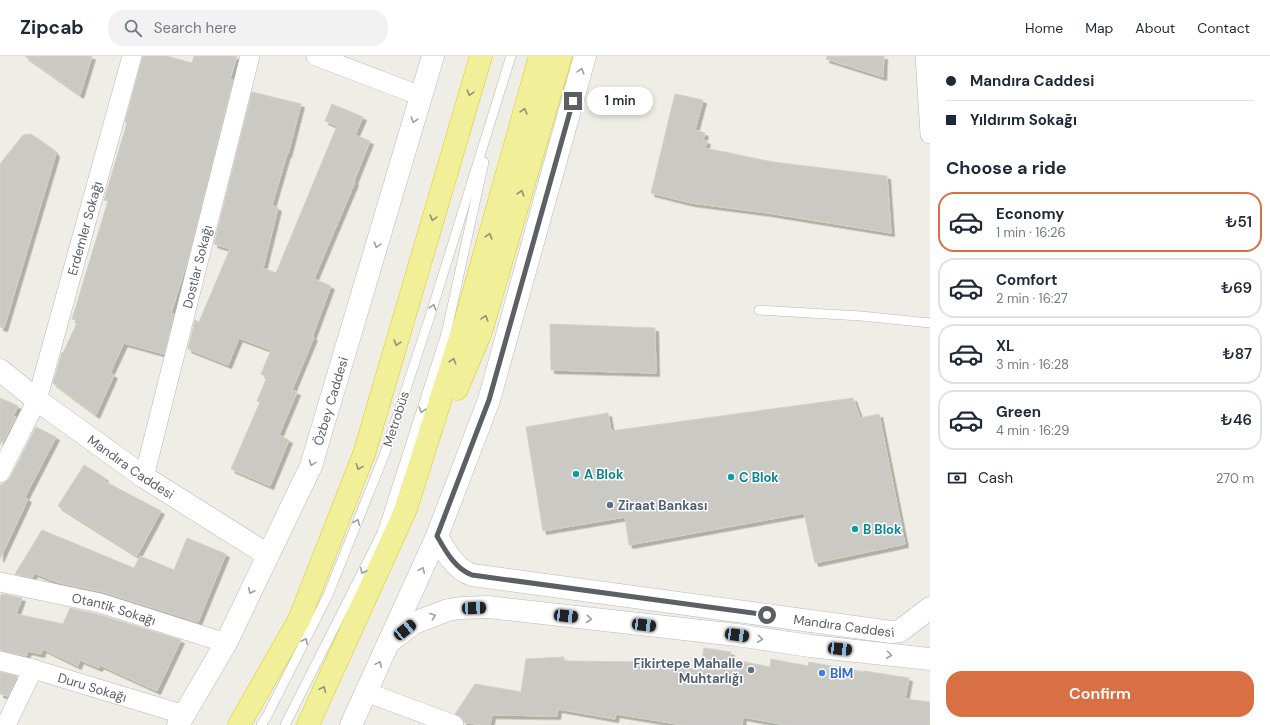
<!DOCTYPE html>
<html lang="en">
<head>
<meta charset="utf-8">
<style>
	:root { --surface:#fff; --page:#f2f2f3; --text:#1f2937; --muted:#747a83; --line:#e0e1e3; --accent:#d87043 }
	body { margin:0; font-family:"DM Sans",sans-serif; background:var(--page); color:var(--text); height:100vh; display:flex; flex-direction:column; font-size:15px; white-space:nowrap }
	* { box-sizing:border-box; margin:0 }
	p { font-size:13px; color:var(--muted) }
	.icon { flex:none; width:22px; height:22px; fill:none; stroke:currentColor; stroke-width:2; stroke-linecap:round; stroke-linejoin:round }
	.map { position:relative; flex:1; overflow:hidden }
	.panel { display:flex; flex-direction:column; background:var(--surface); width:340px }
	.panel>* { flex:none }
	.top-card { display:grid; align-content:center; height:88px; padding:0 16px; background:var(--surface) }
	.end { position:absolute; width:18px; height:18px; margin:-9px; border:5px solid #5e5f65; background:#fff; box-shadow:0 0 0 2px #fff }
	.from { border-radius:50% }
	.bubble { position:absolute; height:28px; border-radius:14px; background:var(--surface); box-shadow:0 2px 6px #0003; font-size:13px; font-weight:600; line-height:28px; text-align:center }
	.car { position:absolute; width:12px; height:24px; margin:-12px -6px; border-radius:5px; box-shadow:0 0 3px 1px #0007; background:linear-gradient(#222 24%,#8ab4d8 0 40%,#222 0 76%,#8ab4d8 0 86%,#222 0) }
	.top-card b { display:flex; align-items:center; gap:14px; height:38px; font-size:15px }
	.top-card b+b { border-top:1px solid var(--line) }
	.top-card i { width:10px; height:10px; background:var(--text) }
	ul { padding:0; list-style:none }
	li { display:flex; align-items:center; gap:12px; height:60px; margin:0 8px 6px; padding:0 8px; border:2px solid var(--line); border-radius:16px }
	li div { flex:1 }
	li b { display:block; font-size:15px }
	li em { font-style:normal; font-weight:600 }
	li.on { border-color:var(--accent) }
	li>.icon { width:36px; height:36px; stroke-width:1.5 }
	h2 { padding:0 16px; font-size:18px; line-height:48px }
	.pay { display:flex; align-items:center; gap:10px; height:44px; padding:0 16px; font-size:15px }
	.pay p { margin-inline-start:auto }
	.action { display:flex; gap:8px; margin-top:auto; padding:8px 16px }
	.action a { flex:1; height:46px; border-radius:16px; background:var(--accent); color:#fff; font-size:16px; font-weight:600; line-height:46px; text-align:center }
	header { display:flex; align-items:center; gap:24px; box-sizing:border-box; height:56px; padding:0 20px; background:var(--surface); border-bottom:1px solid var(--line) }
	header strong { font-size:19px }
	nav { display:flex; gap:22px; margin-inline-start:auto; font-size:14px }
	.search { width:280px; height:36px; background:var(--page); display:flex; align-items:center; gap:10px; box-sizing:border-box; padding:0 14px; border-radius:16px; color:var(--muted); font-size:15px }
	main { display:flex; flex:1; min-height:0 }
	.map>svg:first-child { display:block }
</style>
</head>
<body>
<header>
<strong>Zipcab</strong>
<div class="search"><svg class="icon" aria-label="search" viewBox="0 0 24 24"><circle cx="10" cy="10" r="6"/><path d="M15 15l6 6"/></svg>Search here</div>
<nav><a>Home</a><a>Map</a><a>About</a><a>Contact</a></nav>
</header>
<main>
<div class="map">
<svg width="930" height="669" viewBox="0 0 930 669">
	<defs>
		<filter id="shadow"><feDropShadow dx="3.5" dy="3.5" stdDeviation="0" flood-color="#0004"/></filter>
	</defs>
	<rect width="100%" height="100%" fill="#eeeee6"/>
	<g fill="#cac9c3" stroke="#d3d1c5" filter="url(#shadow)">
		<polygon points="25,0 92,0 80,39"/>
		<polygon points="143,0 167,0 192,7 194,0 237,0 230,23 233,24 188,203 171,257 174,258 164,298 124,287 110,317 114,319 96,359 53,327 62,296 63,297 78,265 72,263 108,145 104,144 127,67 125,66"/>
		<polygon points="827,0 884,0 883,21 826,3"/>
		<polygon points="252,36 301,48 288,98 287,98 272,149 278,152 263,212 276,217 337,70 325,65 332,48 363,61 355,79 370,85 354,125 355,126 314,223 331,230 312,281 314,281 292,334 297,336 279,379 289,384 270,430 231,413 260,346 257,345 267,321 261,318 271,294 239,282 228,309 188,293 195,264 199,266 230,193 214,188"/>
		<polygon points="675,38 703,44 695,74 705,77 703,84 707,85 705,92 773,106 887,120 891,177 768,157 691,147 651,137"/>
		<polygon points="31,78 53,93 56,98 4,272 0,271 0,108 23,79"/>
		<polygon points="550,268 655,272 656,317 551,314"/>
		<polygon points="0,342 18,350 13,360 16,361 3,386 1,386 0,389"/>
		<polygon points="853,342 860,362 879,358 905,488 815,507 804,457 629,489 625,461 543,475 526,371 608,357 611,375"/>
		<polygon points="36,371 56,381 25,441 28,443 0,503 0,429 6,426 10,422"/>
		<polygon points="84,409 105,422 104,425 161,455 137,500 58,450"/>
		<polygon points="42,474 134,512 140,500 174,514 187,482 226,498 198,566 103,536 60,527 34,517 32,522 15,518"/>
		<polygon points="2,538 22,542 16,558 63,568 70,552 97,558 181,584 157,635 100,609 99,612 80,604 78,610 43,593 41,598 28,595 26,600 0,594 0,541"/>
		<polygon points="704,592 731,596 730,603 770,611 771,603 808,610 809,606 864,616 864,615 909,622 905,643 930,646 930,669 786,669 743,661 742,669 683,669 616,658 615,663 558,653 557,660 492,659 490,669 481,669 464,666 462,662 455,658 475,628 521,636 526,603 564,601 564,605 644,606 700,614"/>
		<polygon points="0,616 17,620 8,640 0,638"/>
	</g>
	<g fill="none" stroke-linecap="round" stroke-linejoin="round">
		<g stroke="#b6b7bb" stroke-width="10">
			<g id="lane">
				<polyline points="759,254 861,260 930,267"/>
				<polyline points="261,669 267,660 328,539 385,397 431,257 511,0"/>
				<polyline points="285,669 382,477 446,278 484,106"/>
			</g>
		</g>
		<g stroke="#b6b7bb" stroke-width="20">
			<g id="street">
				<polyline points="316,0 421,40"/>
				<polyline points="925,0 930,78"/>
				<path id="s1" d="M0 417 37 344 132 0"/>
				<path id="s2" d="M144 421 250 0"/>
				<path id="s3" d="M0 526 100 547 226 587"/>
				<path id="s4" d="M0 605 33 613 185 659"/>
				<polyline points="366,636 454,669"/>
				<polyline points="6,669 33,613"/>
			</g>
		</g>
		<g stroke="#b7b8be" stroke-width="23">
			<g id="secondary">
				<path id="s5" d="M0 314 37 344 144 421 268 499"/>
				<path id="s6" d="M437 480C445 495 455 513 472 519L891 576 900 575 930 552"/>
				<polyline points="392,584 414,567 448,554 461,552 488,551 737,579 810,590 930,603"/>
				<path id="s7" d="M178 669 226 587 311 410 433 0"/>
				<polyline points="351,669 437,480 489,344 585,0"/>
			</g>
		</g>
		<g stroke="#ddcb18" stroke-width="23">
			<g id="highway">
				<polyline points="457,333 481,276 561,0"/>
				<polyline points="239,669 299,564 364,398 481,0"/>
				<polyline points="308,669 406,453 466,263 540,0"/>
			</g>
		</g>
		<use href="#lane" stroke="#fff" stroke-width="9"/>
		<use href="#street" stroke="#fff" stroke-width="19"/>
		<use href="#secondary" stroke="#fff" stroke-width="22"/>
		<use href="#highway" stroke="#f2ef99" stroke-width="22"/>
	</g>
	<defs><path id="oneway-chevron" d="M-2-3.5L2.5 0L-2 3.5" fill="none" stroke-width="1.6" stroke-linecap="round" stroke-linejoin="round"/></defs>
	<g stroke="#9e9fa3">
		<use href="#oneway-chevron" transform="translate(581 15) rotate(-74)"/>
		<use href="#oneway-chevron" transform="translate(414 64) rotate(107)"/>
		<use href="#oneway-chevron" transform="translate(377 189) rotate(107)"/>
		<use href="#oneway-chevron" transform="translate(433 251) rotate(-73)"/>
		<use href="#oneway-chevron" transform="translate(422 354) rotate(108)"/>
		<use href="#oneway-chevron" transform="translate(312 407) rotate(110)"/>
		<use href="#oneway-chevron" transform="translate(357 466) rotate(-68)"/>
		<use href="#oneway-chevron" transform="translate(422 514) rotate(-66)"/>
		<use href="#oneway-chevron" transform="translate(363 515) rotate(117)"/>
		<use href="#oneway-chevron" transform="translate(251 535) rotate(116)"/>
		<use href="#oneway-chevron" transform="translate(433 560) rotate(-20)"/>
		<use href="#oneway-chevron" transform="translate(589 563) rotate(6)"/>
		<use href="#oneway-chevron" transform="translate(760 583) rotate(8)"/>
		<use href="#oneway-chevron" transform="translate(305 585) rotate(-63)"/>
		<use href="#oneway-chevron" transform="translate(889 599) rotate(7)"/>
		<use href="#oneway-chevron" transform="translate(379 608) rotate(-66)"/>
	</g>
	<g stroke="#929177">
		<use href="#oneway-chevron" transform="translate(470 37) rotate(106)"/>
		<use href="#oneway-chevron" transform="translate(524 55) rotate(-74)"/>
		<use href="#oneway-chevron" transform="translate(521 137) rotate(-74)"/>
		<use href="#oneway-chevron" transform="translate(433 162) rotate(106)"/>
		<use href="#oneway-chevron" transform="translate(489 180) rotate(-74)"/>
		<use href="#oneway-chevron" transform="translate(485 262) rotate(-74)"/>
		<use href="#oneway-chevron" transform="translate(397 287) rotate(106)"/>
		<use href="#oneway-chevron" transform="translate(453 305) rotate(-72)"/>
		<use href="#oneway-chevron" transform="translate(359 411) rotate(111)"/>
		<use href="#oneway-chevron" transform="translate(323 633) rotate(-66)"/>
	</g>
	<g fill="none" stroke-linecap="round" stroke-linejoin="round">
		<path stroke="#5e5f65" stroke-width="5" d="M573 45 489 344 437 480C445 494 455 513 472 519L767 559"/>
	</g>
	<g fill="#0f9aa8" stroke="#fff" stroke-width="1.5">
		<circle cx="576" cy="418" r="4"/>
		<circle cx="731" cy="421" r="4"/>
		<circle cx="855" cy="473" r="4"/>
	</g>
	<g fill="#5c6f8a" stroke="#fff" stroke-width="1.5">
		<circle cx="610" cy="449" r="4"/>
		<circle cx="751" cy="614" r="4"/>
	</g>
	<circle fill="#3f7fe0" stroke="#fff" stroke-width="1.5" cx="822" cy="617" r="4"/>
	<g text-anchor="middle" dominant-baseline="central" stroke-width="3" stroke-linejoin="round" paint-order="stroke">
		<g font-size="13" fill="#5e5f65" stroke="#fff">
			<text stroke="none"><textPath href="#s1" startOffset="260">Erdemler Sokağı</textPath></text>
			<text stroke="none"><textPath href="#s2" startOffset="217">Dostlar Sokağı</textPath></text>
			<text stroke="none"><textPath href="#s7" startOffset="359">Özbey Caddesi</textPath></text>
			<text transform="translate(396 363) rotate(-72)">Metrobüs</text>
			<text stroke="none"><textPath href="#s5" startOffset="163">Mandıra Caddesi</textPath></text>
			<text stroke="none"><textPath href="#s3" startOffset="117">Otantik Sokağı</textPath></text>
			<text stroke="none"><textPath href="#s6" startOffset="429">Mandıra Caddesi</textPath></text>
			<text stroke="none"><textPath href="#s4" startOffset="96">Duru Sokağı</textPath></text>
		</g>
		<g font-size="13" font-weight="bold" fill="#0d838f" stroke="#fff" text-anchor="start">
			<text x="584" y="418">A Blok</text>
			<text x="739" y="421">C Blok</text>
			<text x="863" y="473">B Blok</text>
		</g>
		<g font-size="13" font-weight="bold" fill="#4e5e75" stroke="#fff" text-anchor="start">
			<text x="618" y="449">Ziraat Bankası</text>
			<text x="743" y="607" text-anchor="end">Fikirtepe Mahalle<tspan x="743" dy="15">Muhtarlığı</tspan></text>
		</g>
		<g font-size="13" font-weight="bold" fill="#366cbe" stroke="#fff" text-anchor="start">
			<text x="830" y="617">BİM</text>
		</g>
	</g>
</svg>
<i class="end from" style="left:767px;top:559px"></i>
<i class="end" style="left:573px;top:45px"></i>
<div class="bubble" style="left:587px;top:31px;width:66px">1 min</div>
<i class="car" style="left:474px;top:552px;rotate:88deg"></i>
<i class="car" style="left:566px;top:560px;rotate:96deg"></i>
<i class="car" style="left:644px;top:569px;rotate:97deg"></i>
<i class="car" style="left:405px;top:574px;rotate:51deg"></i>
<i class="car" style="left:737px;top:579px;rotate:98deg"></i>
<i class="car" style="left:840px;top:593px;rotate:96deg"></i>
</div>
<section class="panel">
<div class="top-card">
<b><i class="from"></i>Mandıra Caddesi</b>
<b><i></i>Yıldırım Sokağı</b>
</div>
<h2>Choose a ride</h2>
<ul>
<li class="on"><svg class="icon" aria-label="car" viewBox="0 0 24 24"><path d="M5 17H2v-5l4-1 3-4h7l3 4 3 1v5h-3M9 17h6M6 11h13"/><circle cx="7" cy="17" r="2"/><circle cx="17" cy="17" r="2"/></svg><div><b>Economy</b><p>1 min · 16:26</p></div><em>₺51</em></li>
<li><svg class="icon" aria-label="car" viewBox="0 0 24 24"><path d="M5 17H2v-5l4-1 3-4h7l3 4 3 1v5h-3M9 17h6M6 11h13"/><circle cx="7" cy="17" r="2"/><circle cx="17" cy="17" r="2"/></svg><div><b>Comfort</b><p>2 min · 16:27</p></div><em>₺69</em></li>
<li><svg class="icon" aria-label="car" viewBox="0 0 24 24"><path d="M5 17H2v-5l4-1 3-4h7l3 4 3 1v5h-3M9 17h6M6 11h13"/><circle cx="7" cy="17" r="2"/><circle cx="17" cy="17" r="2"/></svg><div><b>XL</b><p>3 min · 16:28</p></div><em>₺87</em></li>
<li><svg class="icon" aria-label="car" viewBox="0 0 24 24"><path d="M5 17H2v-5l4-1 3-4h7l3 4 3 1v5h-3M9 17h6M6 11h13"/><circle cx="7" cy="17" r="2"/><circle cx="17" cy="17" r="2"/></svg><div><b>Green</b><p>4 min · 16:29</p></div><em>₺46</em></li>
</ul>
<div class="pay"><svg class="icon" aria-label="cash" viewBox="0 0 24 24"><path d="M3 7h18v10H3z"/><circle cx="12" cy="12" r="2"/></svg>Cash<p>270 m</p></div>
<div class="action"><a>Confirm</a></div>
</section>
</main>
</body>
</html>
